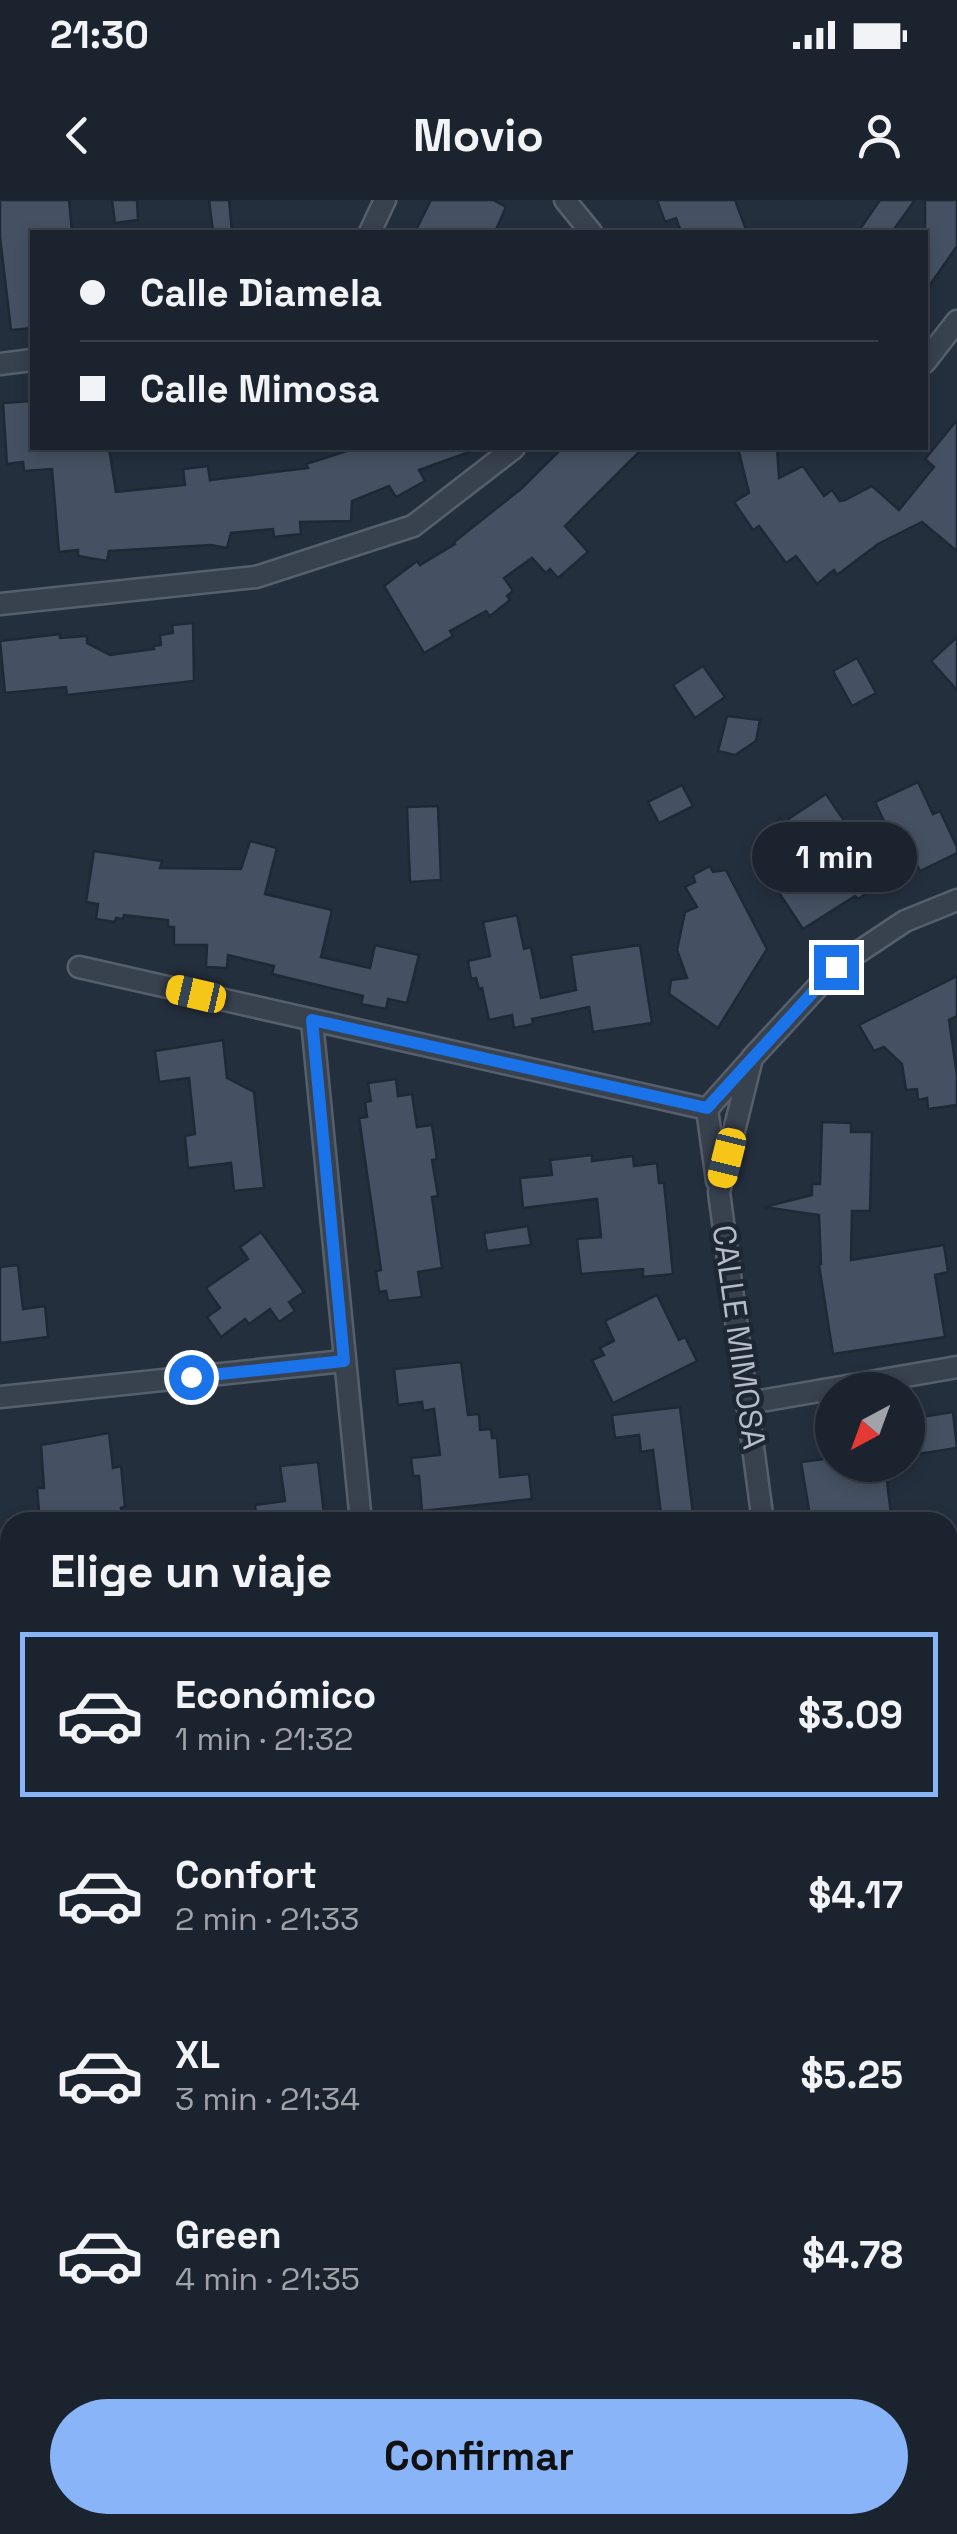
<!DOCTYPE html>
<html lang="es">
<head>
<meta charset="utf-8">
<style>
	:root { --surface:#1b232e; --page:#242b36; --text:#f1f3f6; --muted:#a0a4aa; --line:#39404a; --accent:#8ab4f8 }
	body { margin:0; font-family:"Space Grotesk",sans-serif; background:var(--page); color:var(--text); height:100vh; display:flex; flex-direction:column; font-size:38px; white-space:nowrap }
	* { box-sizing:border-box; margin:0 }
	p { font-size:32px; color:var(--muted) }
	.icon { flex:none; width:55px; height:55px; fill:none; stroke:currentColor; stroke-width:2; stroke-linecap:round; stroke-linejoin:round }
	.map { position:relative; flex:1; overflow:hidden }
	.side { position:absolute; left:0px; top:1312px; width:958px; height:1022px; display:flex; flex-direction:column; background:var(--surface); border-radius:30px 30px 0 0; box-shadow:0 5px 15px #0003,0 0 0 2px var(--line) }
	.side>* { flex:none }
	.top-card { position:absolute; left:30px; top:30px; width:898px; height:220px; border-radius:0px; box-shadow:0 5px 15px #0003,0 0 0 2px var(--line); display:grid; align-content:center; height:220px; padding:0 50px; background:var(--surface) }
	.needle { width:65px; rotate:221deg }
	.fabs { position:absolute; left:815px; top:1172px; display:grid; gap:20px }
	.fabs a { display:grid; place-items:center; width:110px; height:110px; border-radius:50%; background:var(--surface); box-shadow:0 5px 15px #0003,0 0 0 2px var(--line); font-size:50px }
	.end { position:absolute; width:45px; height:45px; margin:-22px; border:12px solid #1a73e8; background:#fff; box-shadow:0 0 0 5px #fff }
	.from { border-radius:50% }
	.bubble { position:absolute; height:70px; border-radius:35px; background:var(--surface); box-shadow:0 5px 15px #0003,0 0 0 2px var(--line); font-size:32px; font-weight:800; line-height:70px; text-align:center }
	.car { position:absolute; width:30px; height:60px; margin:-30px -15px; border-radius:12px; box-shadow:0 0 8px 2px #0007; background:linear-gradient(#f5c518 24%,#345 0 40%,#f5c518 0 76%,#345 0 86%,#f5c518 0) }
	.top-card b { display:flex; align-items:center; gap:35px; height:95px; font-size:38px }
	.top-card b+b { border-top:2px solid var(--line) }
	.top-card i { width:25px; height:25px; background:var(--text) }
	ul { padding:0; list-style:none }
	li { display:flex; align-items:center; gap:30px; height:165px; margin:0 20px 15px; padding:0 30px; border:5px solid transparent; border-radius:0px }
	li div { flex:1 }
	li b { display:block; font-size:38px }
	li em { font-style:normal; font-weight:800 }
	li.on { border-color:var(--accent) }
	li>.icon { width:90px; height:90px; stroke-width:1.5 }
	h2 { padding:0 50px; font-size:45px; line-height:120px }
	.cta { display:flex; gap:20px; margin-top:auto; padding:20px 50px }
	.cta a { flex:1; height:115px; border-radius:60px; background:var(--accent); color:#111; font-size:40px; font-weight:800; line-height:115px; text-align:center }
	.status { display:flex; justify-content:space-between; align-items:center; height:70px; padding:0 50px; background:var(--surface); direction:ltr }
	.status svg { height:28px; fill:currentColor }
	header { display:flex; justify-content:space-between; align-items:center; height:130px; padding:0 50px; background:var(--surface); font-size:45px; font-weight:800 }
	.map>svg:first-child { display:block }
</style>
</head>
<body>
<div class="status"><b>21:30</b><svg viewBox="0 0 49 12"><path d="M0 12V9h3v3zM5 12V6h3v6zM10 12V3h3v9zM15 12V0h3v12zM26 1h20v11H26zM47 4h2v5h-2z"/></svg></div>
<header><svg class="icon" aria-label="back" viewBox="0 0 24 24"><path d="M15 5l-7 7 7 7"/></svg>Movio<svg class="icon" aria-label="person" viewBox="0 0 24 24"><circle cx="12" cy="8" r="4"/><path d="M4 21q1-7 8-7t8 7"/></svg></header>
<div class="map">
<svg width="957" height="2334" viewBox="0 0 957 2334">
	<rect width="100%" height="100%" fill="#242f3e"/>
	<g fill="#455162" stroke="#1f2835" stroke-width="2.5">
		<polygon points="0,0 69,0 72,32 32,32 32,128 11,130 0,37"/>
		<polygon points="112,0 137,0 138,20 115,23"/>
		<polygon points="209,0 229,0 232,32 213,32"/>
		<polygon points="431,0 493,0 506,7 495,32 415,32"/>
		<polygon points="657,0 735,0 747,32 681,32 676,18 665,22"/>
		<polygon points="880,0 915,0 892,32 858,32"/>
		<polygon points="925,0 957,0 957,46 925,92"/>
		<polygon points="32,201 32,248 109,248 116,292 185,285 183,269 208,266 210,280 308,268 306,264 356,248 475,250 419,270 425,281 396,297 389,286 352,301 351,321 300,322 301,334 274,337 273,329 231,333 227,348 211,345 109,351 107,361 78,356 78,350 59,352 52,269 24,271 23,262 7,264 3,203"/>
		<polygon points="957,220 957,351 922,322 878,344 837,375 834,370 817,384 796,356 786,363 759,326 753,330 734,302 749,293 738,248 777,248 779,278 803,266 824,296 832,290 840,301 845,300 872,286 899,310 934,267 925,259"/>
		<polygon points="562,248 643,248 565,326 588,352 558,378 550,369 546,373 532,358 504,378 513,391 507,396 510,400 490,416 486,411 450,431 453,436 424,453 384,386 417,361 420,365 455,344 454,342 522,288"/>
		<polygon points="193,423 194,481 67,495 66,487 5,493 0,441 60,434 60,438 87,436 87,443 110,455 154,449 153,446 161,445 160,435 173,433 172,425"/>
		<polygon points="957,437 957,490 931,461"/>
		<polygon points="857,458 876,493 852,506 833,471"/>
		<polygon points="703,466 725,497 695,518 673,485"/>
		<polygon points="727,516 760,520 756,541 735,555 718,551"/>
		<polygon points="918,582 933,614 940,611 957,647 957,653 920,671 914,659 904,664 875,602"/>
		<polygon points="682,585 693,606 659,623 648,602"/>
		<polygon points="826,594 881,675 875,678 879,685 858,699 855,696 803,729 762,667 775,653 761,641 780,618 784,622"/>
		<polygon points="438,606 441,680 410,682 407,607"/>
		<polygon points="250,641 277,648 265,694 332,710 321,757 370,768 375,745 419,755 407,803 388,799 386,809 361,804 363,796 272,774 274,766 228,755 227,768 206,767 207,745 174,745 174,727 168,727 168,720 124,715 123,719 116,718 115,722 96,719 98,704 86,702 94,651 162,661 160,668 241,669"/>
		<polygon points="710,666 713,672 726,670 767,749 718,828 669,794 671,780 687,778 677,750 685,712 697,707 685,687 695,682 693,675"/>
		<polygon points="517,715 524,749 531,747 541,798 576,790 571,755 640,745 652,823 593,832 589,807 532,819 533,824 514,828 512,815 489,820 482,788 479,789 476,778 471,779 468,761 490,756 483,722"/>
		<polygon points="957,776 957,816 949,820 957,875 957,905 928,909 927,898 918,900 917,889 906,890 902,864 884,847 874,851 859,825"/>
		<polygon points="223,840 227,878 254,892 264,988 234,991 231,963 188,968 185,936 195,934 189,878 159,882 155,851"/>
		<polygon points="396,879 398,896 412,894 417,927 432,925 437,959 432,960 438,996 432,997 442,1068 418,1072 422,1097 388,1101 386,1091 379,1092 376,1071 381,1070 359,918 367,917 365,902 371,901 368,883"/>
		<polygon points="822,922 851,923 851,932 872,932 870,1011 852,1011 851,1060 944,1045 948,1072 935,1075 945,1137 833,1154 819,1065 821,1064 819,1015 764,1007 812,995 812,984 820,984"/>
		<polygon points="592,955 592,961 633,956 634,966 657,963 659,983 664,983 673,1074 643,1077 643,1069 581,1074 577,1039 601,1037 597,999 523,1008 520,978 552,975 550,960"/>
		<polygon points="528,1026 531,1045 487,1051 484,1033"/>
		<polygon points="261,1032 304,1092 289,1102 295,1111 279,1122 270,1109 249,1124 245,1119 221,1137 207,1117 220,1108 206,1088 248,1059 240,1047"/>
		<polygon points="18,1065 23,1109 45,1106 48,1137 0,1143 0,1067"/>
		<polygon points="657,1095 679,1140 685,1137 697,1161 613,1203 592,1160 604,1155 600,1148 614,1141 605,1121"/>
		<polygon points="461,1162 468,1215 479,1214 480,1230 491,1229 492,1238 497,1238 500,1277 529,1274 532,1299 422,1311 419,1276 413,1276 411,1258 440,1255 434,1209 423,1211 422,1202 398,1205 394,1169"/>
		<polygon points="680,1207 694,1322 662,1322 653,1250 641,1252 639,1235 615,1238 612,1215"/>
		<polygon points="953,1212 957,1248 911,1255 908,1219"/>
		<polygon points="109,1233 113,1268 121,1266 125,1307 121,1308 122,1314 78,1319 78,1322 40,1322 37,1288 44,1288 41,1245"/>
		<polygon points="832,1258 832,1265 885,1265 892,1322 811,1322 801,1262"/>
		<polygon points="318,1262 325,1322 257,1322 255,1305 285,1301 280,1266"/>
	</g>
	<g fill="none" stroke-linecap="round" stroke-linejoin="round">
		<g stroke="#565f6c" stroke-width="25">
			<g id="minor">
				<polyline points="565,0 591,32"/>
				<polyline points="370,32 385,0"/>
				<polyline points="925,162 957,121"/>
				<polyline points="0,164 32,160"/>
				<polyline points="0,404 256,377 413,326 514,248"/>
				<polyline points="79,767 707,909"/>
				<polyline points="312,821 361,1322"/>
				<polyline points="707,909 717,981"/>
				<polyline points="707,909 749,862"/>
				<polyline points="0,1197 344,1161"/>
				<polyline points="749,1203 957,1167"/>
				<polyline points="763,1322 719,992 752,858 836,767 905,721 957,700"/>
				<polyline points="0,1406 10,1499"/>
				<polyline points="0,1741 10,1740"/>
				<polyline points="0,2018 10,1992"/>
				<polyline points="371,2325 373,2334"/>
				<polyline points="874,2325 875,2334"/>
				<polyline points="311,2330 327,2334"/>
			</g>
		</g>
		<use href="#minor" stroke="#38414e" stroke-width="20"/>
	</g>
	<g fill="none" stroke-linecap="round" stroke-linejoin="round">
		<polyline stroke="#1a73e8" stroke-width="12" points="191,1177 344,1161 312,820 707,908 836,767"/>
	</g>
	<g text-anchor="middle" dominant-baseline="central" stroke-width="9" stroke-linejoin="round" paint-order="stroke">
		<g font-size="32" fill="#b4bcc9" stroke="#1d2633">
			<text transform="translate(739 1137) rotate(82)">CALLE MIMOSA</text>
		</g>
	</g>
</svg>
<div class="fabs">
<a><svg class="needle" viewBox="-14 -14 28 28"><path d="M0-13l5 13h-10z" fill="#e53935"/><path d="M0 13l5-13h-10z" fill="#a0a4aa"/></svg></a>
</div>
<i class="end from" style="left:191px;top:1177px"></i>
<i class="end" style="left:836px;top:767px"></i>
<div class="bubble" style="left:752px;top:622px;width:165px">1 min</div>
<i class="car" style="left:196px;top:794px;rotate:283deg"></i>
<i class="car" style="left:727px;top:958px;rotate:194deg"></i>
<div class="top-card">
<b><i class="from"></i>Calle Diamela</b>
<b><i></i>Calle Mimosa</b>
</div>
<section class="side">
<h2>Elige un viaje</h2>
<ul>
<li class="on"><svg class="icon" aria-label="car" viewBox="0 0 24 24"><path d="M5 17H2v-5l4-1 3-4h7l3 4 3 1v5h-3M9 17h6M6 11h13"/><circle cx="7" cy="17" r="2"/><circle cx="17" cy="17" r="2"/></svg><div><b>Económico</b><p>1 min · 21:32</p></div><em>$3.09</em></li>
<li><svg class="icon" aria-label="car" viewBox="0 0 24 24"><path d="M5 17H2v-5l4-1 3-4h7l3 4 3 1v5h-3M9 17h6M6 11h13"/><circle cx="7" cy="17" r="2"/><circle cx="17" cy="17" r="2"/></svg><div><b>Confort</b><p>2 min · 21:33</p></div><em>$4.17</em></li>
<li><svg class="icon" aria-label="car" viewBox="0 0 24 24"><path d="M5 17H2v-5l4-1 3-4h7l3 4 3 1v5h-3M9 17h6M6 11h13"/><circle cx="7" cy="17" r="2"/><circle cx="17" cy="17" r="2"/></svg><div><b>XL</b><p>3 min · 21:34</p></div><em>$5.25</em></li>
<li><svg class="icon" aria-label="car" viewBox="0 0 24 24"><path d="M5 17H2v-5l4-1 3-4h7l3 4 3 1v5h-3M9 17h6M6 11h13"/><circle cx="7" cy="17" r="2"/><circle cx="17" cy="17" r="2"/></svg><div><b>Green</b><p>4 min · 21:35</p></div><em>$4.78</em></li>
</ul>
<div class="cta"><a>Confirmar</a></div>
</section>
</div>
</body>
</html>
